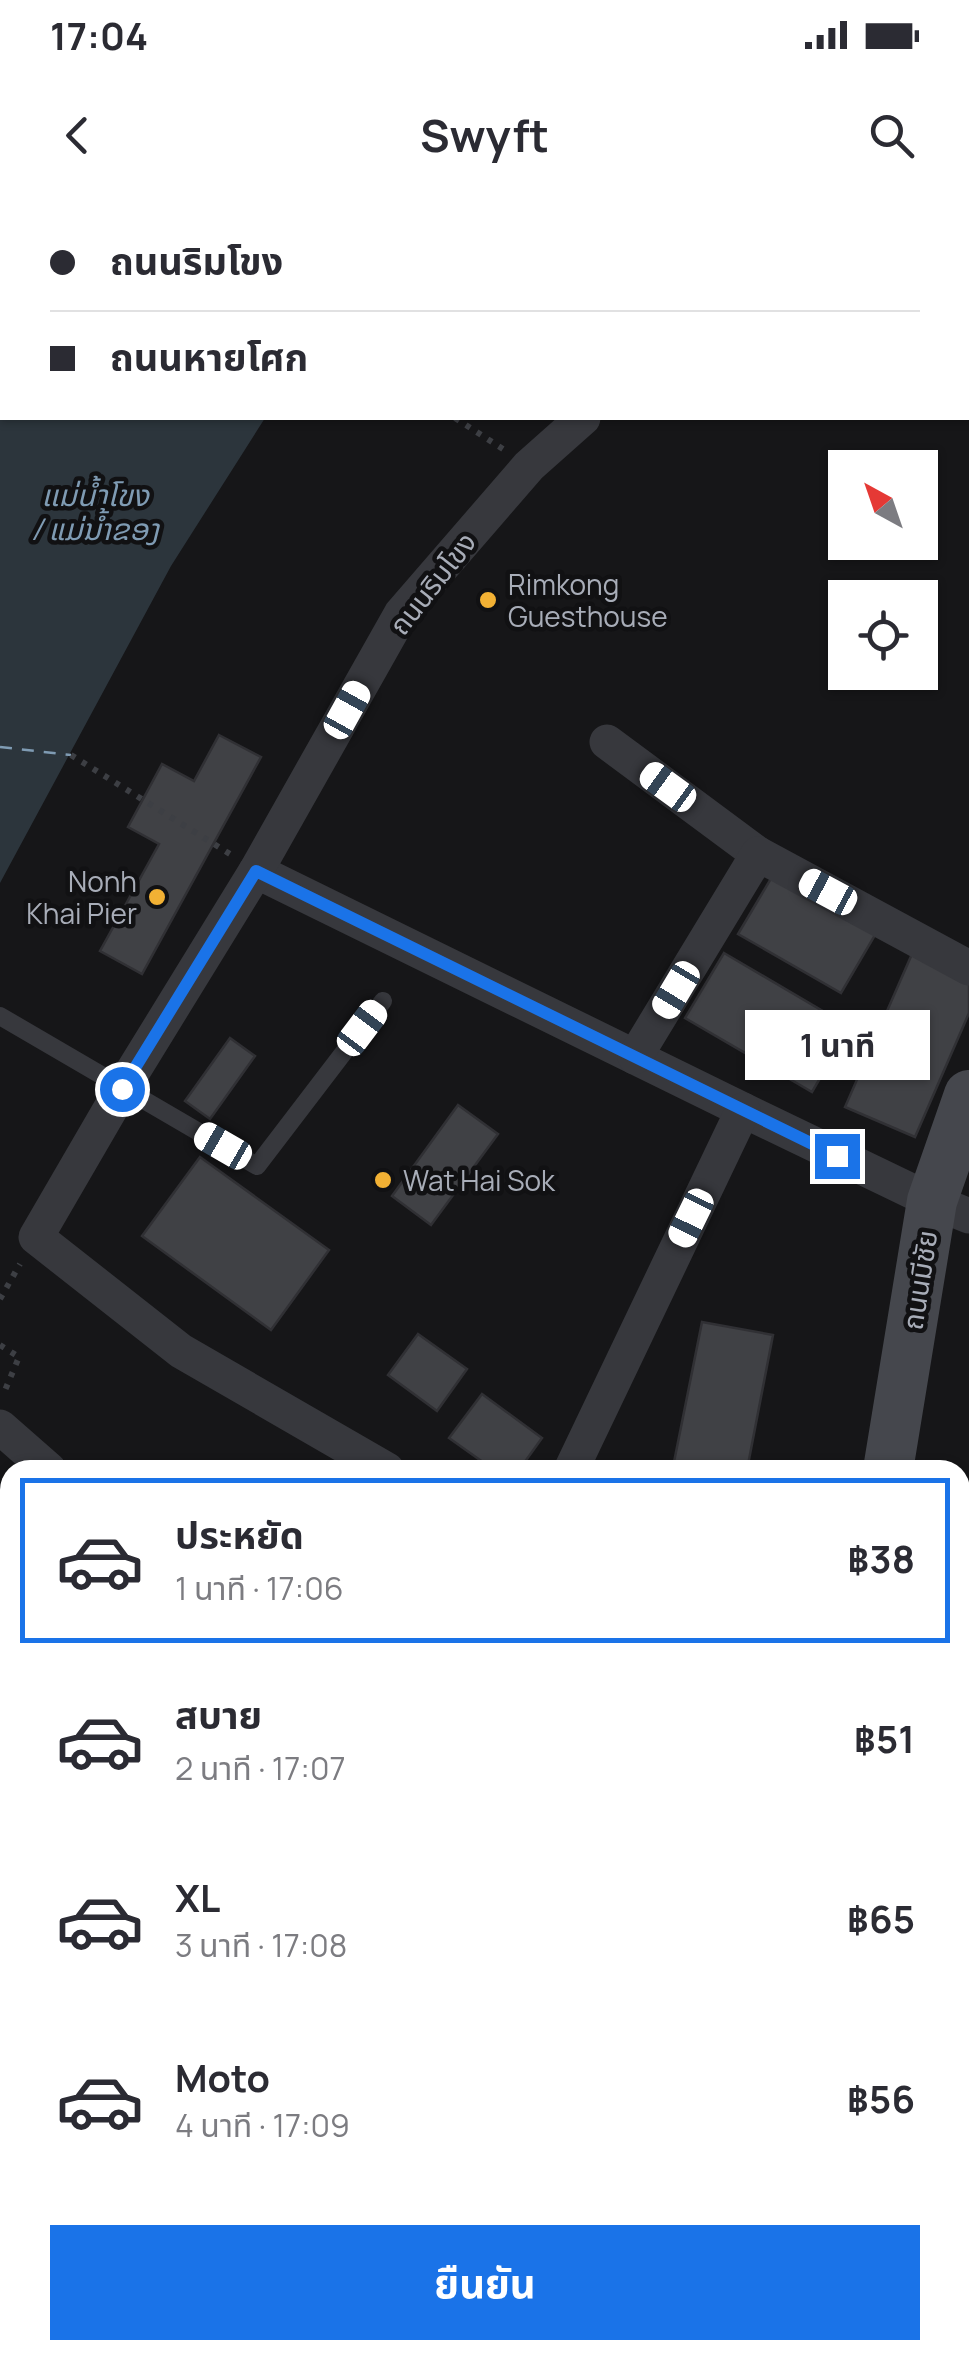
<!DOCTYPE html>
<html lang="th">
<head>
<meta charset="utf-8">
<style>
	:root { --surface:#fff; --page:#f7f7f7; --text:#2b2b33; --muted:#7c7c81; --line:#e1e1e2; --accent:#1a73e8 }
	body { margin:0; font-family:Manrope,"Noto Sans Lao","Noto Sans Thai",sans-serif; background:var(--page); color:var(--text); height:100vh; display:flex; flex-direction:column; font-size:38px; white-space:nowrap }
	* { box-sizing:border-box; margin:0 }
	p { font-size:32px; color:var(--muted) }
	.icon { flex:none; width:55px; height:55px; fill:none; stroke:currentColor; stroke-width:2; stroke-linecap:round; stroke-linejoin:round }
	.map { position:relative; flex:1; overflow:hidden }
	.panel { position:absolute; left:0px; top:1260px; width:970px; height:900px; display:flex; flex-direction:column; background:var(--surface); border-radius:30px 30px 0 0; box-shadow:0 2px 8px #0004 }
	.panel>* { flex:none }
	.banner { position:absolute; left:0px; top:0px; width:970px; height:220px; box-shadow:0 2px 8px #0004; display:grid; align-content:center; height:220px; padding:0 50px; background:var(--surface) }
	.needle { width:65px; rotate:320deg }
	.controls { position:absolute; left:828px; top:250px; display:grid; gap:20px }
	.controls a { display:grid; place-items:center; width:110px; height:110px; border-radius:0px; background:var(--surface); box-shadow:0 2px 8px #0004; font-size:50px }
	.end { position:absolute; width:45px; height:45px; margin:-22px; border:12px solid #1a73e8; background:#fff; box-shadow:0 0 0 5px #fff }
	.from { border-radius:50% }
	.bubble { position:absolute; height:70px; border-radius:0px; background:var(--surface); box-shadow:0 2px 8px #0004; font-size:32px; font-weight:700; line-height:70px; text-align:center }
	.car { position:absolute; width:30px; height:60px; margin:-30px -15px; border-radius:12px; box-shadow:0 0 8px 2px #0007; background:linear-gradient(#fff 24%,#345 0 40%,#fff 0 76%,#345 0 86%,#fff 0) }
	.banner b { display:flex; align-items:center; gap:35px; height:95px; font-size:38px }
	.banner b+b { border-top:2px solid var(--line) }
	.banner i { width:25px; height:25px; background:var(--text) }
	ul { padding:18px 0 0; list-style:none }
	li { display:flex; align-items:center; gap:30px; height:165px; margin:0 20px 15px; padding:0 30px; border:5px solid transparent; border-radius:0px }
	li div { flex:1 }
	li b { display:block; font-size:38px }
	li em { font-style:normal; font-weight:700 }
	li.on { border-color:var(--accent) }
	li>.icon { width:90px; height:90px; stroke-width:1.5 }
	.cta { display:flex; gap:20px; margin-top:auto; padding:20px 50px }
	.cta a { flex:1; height:115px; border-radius:0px; background:var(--accent); color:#fff; font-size:40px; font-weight:700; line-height:115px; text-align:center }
	.status { display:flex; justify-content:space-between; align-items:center; height:70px; padding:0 50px; background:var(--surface); direction:ltr }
	.status svg { height:28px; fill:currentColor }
	header { display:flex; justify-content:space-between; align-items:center; height:130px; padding:0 50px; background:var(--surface); font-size:45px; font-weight:700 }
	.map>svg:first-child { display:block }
</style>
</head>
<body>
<div class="status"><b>17:04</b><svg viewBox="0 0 49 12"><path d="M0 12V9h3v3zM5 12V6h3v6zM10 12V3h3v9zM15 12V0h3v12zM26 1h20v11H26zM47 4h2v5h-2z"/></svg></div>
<header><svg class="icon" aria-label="back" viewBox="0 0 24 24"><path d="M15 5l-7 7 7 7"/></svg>Swyft<svg class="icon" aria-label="search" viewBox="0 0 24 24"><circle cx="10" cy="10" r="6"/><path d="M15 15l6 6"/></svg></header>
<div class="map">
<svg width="969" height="2160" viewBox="0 0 969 2160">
	<rect width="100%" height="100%" fill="#161618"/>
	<polygon fill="#1e261f" points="960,1461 969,1462 969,1741 960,1740"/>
	<polygon fill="#2c353c" points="0,0 411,0 409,2 2,2 2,218 265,218 171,366 0,683"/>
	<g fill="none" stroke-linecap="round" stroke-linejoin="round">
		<polyline stroke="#7f9bb3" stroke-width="2.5" stroke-dasharray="12 10" stroke-linecap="butt" points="0,547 71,555"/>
	</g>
	<g fill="#404145" stroke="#303034" stroke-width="2.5">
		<polygon points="219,535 261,557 142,774 100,751 159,644 128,627 162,564 194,581"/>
		<polygon points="776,670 878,730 841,793 738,734"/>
		<polygon points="724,753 850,827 812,892 685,818"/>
		<polygon points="912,754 969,779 969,813 915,937 845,907"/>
		<polygon points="230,838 255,856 210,919 185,901"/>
		<polygon points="458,905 498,934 431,1025 392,996"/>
		<polygon points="200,957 329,1050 271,1130 142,1036"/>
		<polygon points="702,1122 773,1135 747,1270 715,1270 674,1262"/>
		<polygon points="418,1134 467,1169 437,1211 388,1175"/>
		<polygon points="482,1194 542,1238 519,1270 494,1270 449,1238"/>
		<polygon points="406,2150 668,2150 664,2160 402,2160"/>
	</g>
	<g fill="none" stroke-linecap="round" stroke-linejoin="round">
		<g stroke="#3d3f44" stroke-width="6" stroke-dasharray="5 8" stroke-linecap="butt">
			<polyline points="578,2 580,0"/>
			<polyline points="455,218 503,249"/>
			<polyline points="71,555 230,654"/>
			<polyline points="0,1099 20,1064"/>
			<polyline points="0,1145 19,1157 3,1195"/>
		</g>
		<g stroke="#37383d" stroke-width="18">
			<polyline points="0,816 257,966 383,801"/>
			<polyline points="960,1782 969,1785"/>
		</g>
		<g stroke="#37383d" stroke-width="35">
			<polyline points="793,2 795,0"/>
			<polyline points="607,542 758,654"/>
			<polyline points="256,671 743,910 932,1001 969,1016"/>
			<polyline points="635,857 758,654 969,768"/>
			<polyline points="0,1227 49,1270"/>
			<polyline points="387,1270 181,1151 36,1037 122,889 256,671 401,414 529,266 583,218"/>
			<polyline points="571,1270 743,910"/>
			<polyline points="0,1492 10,1504"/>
			<polyline points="0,1726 10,1736"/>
			<polyline points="0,1836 10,1825"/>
			<polyline points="960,2114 969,2115"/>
		</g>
		<g stroke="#45474d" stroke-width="50">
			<polyline points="888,1270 932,1001 969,895"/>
			<polyline points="745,2160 747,2150"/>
		</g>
	</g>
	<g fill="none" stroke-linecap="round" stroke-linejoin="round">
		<polyline stroke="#1a73e8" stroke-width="12" points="122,889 256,671 837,956"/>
	</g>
	<g fill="#f2b134" stroke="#111113" stroke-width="4">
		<circle cx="488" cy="400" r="10"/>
		<circle cx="157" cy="697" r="10"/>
		<circle cx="383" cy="980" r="10"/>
	</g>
	<g text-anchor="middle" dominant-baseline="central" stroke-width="9" stroke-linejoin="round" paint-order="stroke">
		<g font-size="28" fill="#a8adb8" stroke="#111113">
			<text transform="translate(432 383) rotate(-52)">ถนนริมโขง</text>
			<text transform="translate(919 1080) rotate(-81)">ถนนมีชัย</text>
		</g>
		<g font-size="28" fill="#a8adb8" stroke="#111113" text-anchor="start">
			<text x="508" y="384">Rimkong<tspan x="508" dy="32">Guesthouse</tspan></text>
			<text x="137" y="681" text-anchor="end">Nonh<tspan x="137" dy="32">Khai Pier</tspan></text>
			<text x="403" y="980">Wat Hai Sok</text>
		</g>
		<g font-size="30" font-style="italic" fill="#7f9bb3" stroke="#111113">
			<text x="95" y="294">แม่น้ำโขง<tspan x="95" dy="34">/ ແມ່ນ້ຳຂອງ</tspan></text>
		</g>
	</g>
</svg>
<div class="controls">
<a><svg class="needle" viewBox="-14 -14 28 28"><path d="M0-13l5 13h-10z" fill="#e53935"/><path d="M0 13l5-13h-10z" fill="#7c7c81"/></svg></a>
<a><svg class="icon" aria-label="locate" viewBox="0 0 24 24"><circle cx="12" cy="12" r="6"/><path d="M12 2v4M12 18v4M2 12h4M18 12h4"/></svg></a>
</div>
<i class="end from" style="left:122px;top:889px"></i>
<i class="end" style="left:837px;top:956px"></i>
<div class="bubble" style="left:745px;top:810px;width:185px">1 นาที</div>
<i class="car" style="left:347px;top:510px;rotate:29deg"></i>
<i class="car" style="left:668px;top:587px;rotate:306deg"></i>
<i class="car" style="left:828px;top:692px;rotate:298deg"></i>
<i class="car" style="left:676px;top:790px;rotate:211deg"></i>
<i class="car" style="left:362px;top:828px;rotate:37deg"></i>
<i class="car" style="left:223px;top:946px;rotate:300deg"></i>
<i class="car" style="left:691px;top:1018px;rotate:206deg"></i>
<div class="banner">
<b><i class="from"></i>ถนนริมโขง</b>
<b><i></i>ถนนหายโศก</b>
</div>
<section class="panel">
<ul>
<li class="on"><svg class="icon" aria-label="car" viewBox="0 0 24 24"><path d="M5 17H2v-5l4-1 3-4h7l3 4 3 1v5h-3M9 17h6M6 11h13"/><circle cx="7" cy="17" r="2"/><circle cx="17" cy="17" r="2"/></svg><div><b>ประหยัด</b><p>1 นาที · 17:06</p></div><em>฿38</em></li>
<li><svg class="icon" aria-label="car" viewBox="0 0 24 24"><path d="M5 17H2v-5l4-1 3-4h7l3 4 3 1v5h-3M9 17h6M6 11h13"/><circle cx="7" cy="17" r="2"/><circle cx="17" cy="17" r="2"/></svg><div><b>สบาย</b><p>2 นาที · 17:07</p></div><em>฿51</em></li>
<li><svg class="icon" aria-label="car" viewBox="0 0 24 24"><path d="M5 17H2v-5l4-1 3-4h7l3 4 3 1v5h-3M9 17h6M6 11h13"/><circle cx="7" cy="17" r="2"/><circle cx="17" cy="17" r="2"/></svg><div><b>XL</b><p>3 นาที · 17:08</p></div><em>฿65</em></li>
<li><svg class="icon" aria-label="car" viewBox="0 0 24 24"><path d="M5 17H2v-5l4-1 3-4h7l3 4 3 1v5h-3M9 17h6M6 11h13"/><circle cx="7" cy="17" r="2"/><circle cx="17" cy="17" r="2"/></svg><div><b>Moto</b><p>4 นาที · 17:09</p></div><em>฿56</em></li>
</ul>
<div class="cta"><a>ยืนยัน</a></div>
</section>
</div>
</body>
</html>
